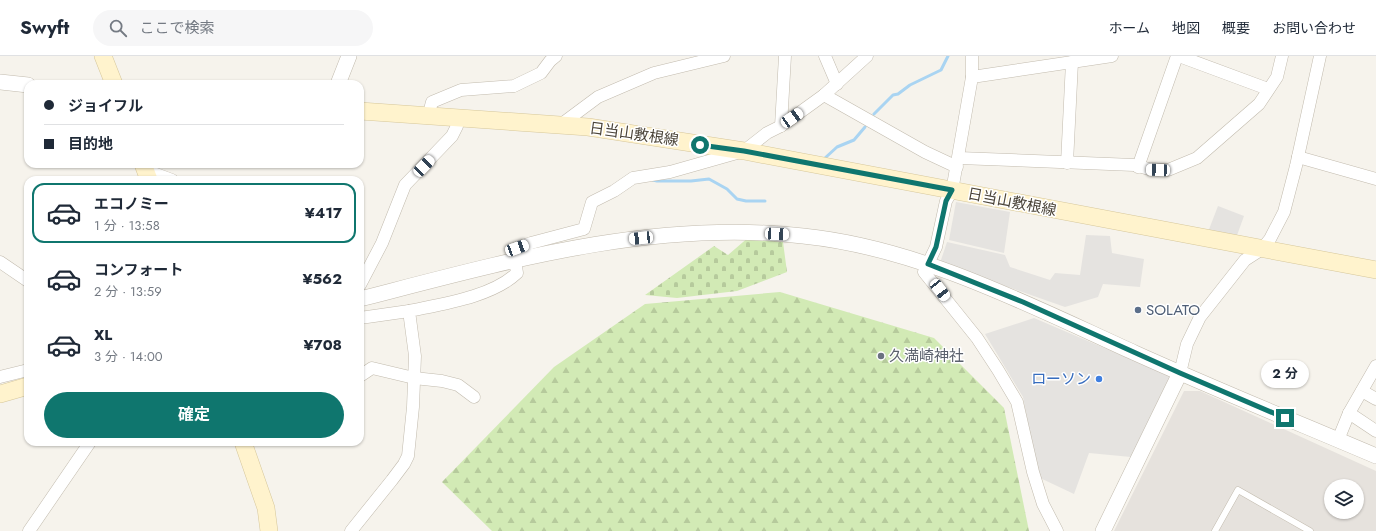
<!DOCTYPE html>
<html lang="ja">
<head>
<meta charset="utf-8">
<style>
	:root { --surface:#fff; --page:#f6f6f7; --text:#1f2937; --muted:#747a83; --line:#e0e1e3; --accent:#0f766e }
	body { margin:0; font-family:Jost,"Noto Sans JP",sans-serif; background:var(--page); color:var(--text); height:100vh; display:flex; flex-direction:column; font-size:15px; white-space:nowrap }
	* { box-sizing:border-box; margin:0 }
	p { font-size:13px; color:var(--muted) }
	.icon { flex:none; width:22px; height:22px; fill:none; stroke:currentColor; stroke-width:2; stroke-linecap:round; stroke-linejoin:round }
	.map { position:relative; flex:1; overflow:hidden }
	.details { position:absolute; left:24px; top:120px; width:340px; height:270px; display:flex; flex-direction:column; background:var(--surface); border-radius:12px; box-shadow:0 1px 3px #0004 }
	.details>* { flex:none }
	.hud { position:absolute; left:24px; top:24px; width:340px; height:88px; border-radius:12px; box-shadow:0 1px 3px #0004; display:grid; align-content:center; height:88px; padding:0 20px; background:var(--surface) }
	.controls { position:absolute; left:1324px; top:423px; display:grid; gap:8px }
	.controls a { display:grid; place-items:center; width:40px; height:40px; border-radius:50%; background:var(--surface); box-shadow:0 1px 3px #0004; font-size:20px }
	.end { position:absolute; width:18px; height:18px; margin:-9px; border:5px solid #0f766e; background:#fff; box-shadow:0 0 0 2px #fff }
	.from { border-radius:50% }
	.bubble { position:absolute; height:28px; border-radius:14px; background:var(--surface); box-shadow:0 1px 3px #0004; font-size:13px; font-weight:700; line-height:28px; text-align:center }
	.car { position:absolute; width:12px; height:24px; margin:-12px -6px; border-radius:5px; box-shadow:0 0 3px 1px #0007; background:linear-gradient(#fff 24%,#345 0 40%,#fff 0 76%,#345 0 86%,#fff 0) }
	.hud b { display:flex; align-items:center; gap:14px; height:38px; font-size:15px }
	.hud b+b { border-top:1px solid var(--line) }
	.hud i { width:10px; height:10px; background:var(--text) }
	ul { padding:7px 0 0; list-style:none }
	li { display:flex; align-items:center; gap:12px; height:60px; margin:0 8px 6px; padding:0 12px; border:2px solid transparent; border-radius:12px }
	li div { flex:1 }
	li b { display:block; font-size:15px }
	li em { font-style:normal; font-weight:700 }
	li.on { border-color:var(--accent) }
	li>.icon { width:36px; height:36px; stroke-width:1.5 }
	.button { display:flex; gap:8px; margin-top:auto; padding:8px 20px }
	.button a { flex:1; height:46px; border-radius:24px; background:var(--accent); color:#fff; font-size:16px; font-weight:700; line-height:46px; text-align:center }
	header { display:flex; align-items:center; gap:24px; box-sizing:border-box; height:56px; padding:0 20px; background:var(--surface); border-bottom:1px solid var(--line) }
	header strong { font-size:19px }
	nav { display:flex; gap:22px; margin-inline-start:auto; font-size:14px }
	.search { width:280px; height:36px; background:var(--page); display:flex; align-items:center; gap:10px; box-sizing:border-box; padding:0 14px; border-radius:22px; color:var(--muted); font-size:15px }
	.map>svg:first-child { display:block }
</style>
</head>
<body>
<header>
<strong>Swyft</strong>
<div class="search"><svg class="icon" aria-label="search" viewBox="0 0 24 24"><circle cx="10" cy="10" r="6"/><path d="M15 15l6 6"/></svg>ここで検索</div>
<nav><a>ホーム</a><a>地図</a><a>概要</a><a>お問い合わせ</a></nav>
</header>
<div class="map">
<svg width="1376" height="475" viewBox="0 0 1376 475">
	<defs>
		<pattern id="forest-firs" width="22" height="20" patternUnits="userSpaceOnUse"><rect width="22" height="20" fill="#d2eab5"/><path d="M5 1l3.5 6h-7zM16 11l3.5 6h-7z" fill="#b6ca9c"/></pattern>
		<pattern id="cemetery-stones" width="16" height="16" patternUnits="userSpaceOnUse"><rect width="16" height="16" fill="#d2eab5"/><path d="M2 7V4a2 2 0 0 1 4 0v3zM10 15v-3a2 2 0 0 1 4 0v3z" fill="#b6ca9c"/></pattern>
	</defs>
	<rect width="100%" height="100%" fill="#f6f3ec"/>
	<path fill="#e6e2dd" fill-rule="evenodd" d="M1184 335H1200L1376 415V475H1114ZM1331 430H1357V456H1331Z"/>
	<polygon fill="url(#forest-firs)" points="780,236 934,282 1004,352 1029,475 492,475 442,426 554,311 645,248"/>
	<polygon fill="url(#cemetery-stones)" points="750,180 783,186 787,216 737,235 677,242 645,239 714,190 728,199"/>
	<g fill="#e5e3e0">
		<polygon points="956,146 1010,156 1004,197 949,184"/>
		<polygon points="1218,150 1244,160 1236,182 1208,176"/>
		<polygon points="1086,179 1110,180 1112,197 1144,203 1140,231 1103,228 1098,241 1065,251 940,207 947,186 1005,199 1010,211 1050,224 1055,217 1080,219"/>
		<polygon points="1034,262 1170,320 1131,401 1089,397 1074,438 1038,421 1023,341 985,278"/>
	</g>
	<g fill="none" stroke-linecap="round" stroke-linejoin="round">
		<g stroke="#a9d4f2" stroke-width="3">
			<polyline points="874,58 893,39 898,38 910,29 941,14 948,0"/>
			<polyline points="825,102 837,91 854,84 865,71"/>
			<polyline points="653,124 657,125 691,125 709,123 727,133 737,143 746,145 765,145"/>
		</g>
		<g stroke="#c2bbae" stroke-width="7">
			<polyline id="service" points="1215,475 1238,434 1310,475"/>
		</g>
		<g stroke="#c2bbae" stroke-width="13">
			<g id="minor">
				<polyline points="825,0 837,28"/>
				<polyline points="972,0 972,21 952,135 946,145 936,191 924,216 977,282 998,314 1017,346 1033,416 1043,448 1057,475"/>
				<polyline points="1179,0 1268,33"/>
				<polyline points="972,21 1112,0"/>
				<polyline points="824,39 925,96 957,111"/>
				<polyline points="428,61 432,46 461,34 514,30 541,17 550,5 556,0"/>
				<polyline points="559,70 598,41 654,17 724,0"/>
				<polyline points="781,70 785,0"/>
				<polyline points="1298,101 1376,123"/>
				<polyline points="959,102 1134,109 1149,113 1168,114 1197,102 1259,48 1277,21 1282,0"/>
				<polyline points="1067,107 1072,6"/>
				<polyline points="1138,111 1177,0"/>
				<polyline points="145,114 172,124"/>
				<polyline points="0,206 28,225"/>
				<polyline points="360,229 382,187 405,129 452,80 457,70 458,63"/>
				<polyline points="360,262 409,255"/>
				<polyline points="1180,317 1187,288 1200,261 1245,204 1262,193 1270,183 1284,156 1296,110 1320,0"/>
				<polyline points="360,320 372,312 414,322 442,325 458,329 474,341"/>
				<polyline points="0,321 28,314"/>
				<polyline points="1362,335 1376,343"/>
				<polyline points="1349,357 1376,375"/>
				<polyline points="1338,384 1349,357 1376,310"/>
				<polyline points="29,475 90,386"/>
				<path d="M351 475 392 424 404 408 408 400 413 351 415 300 409 255C442 248 492 241 517 217L515 204 517 192 531 187 584 173 592 146 614 135 633 122 670 116 744 95 767 77 781 70 824 39 867 0"/>
			</g>
		</g>
		<g stroke="#c2bbae" stroke-width="16">
			<g id="tertiary">
				<polyline points="0,26 28,29"/>
				<polyline points="338,28 349,0"/>
				<path d="M360 243C504 206 653 163 803 180 920 192 1029 249 1135 297 1215 333 1296 366 1376 400"/>
				<polyline points="1103,475 1180,317"/>
			</g>
		</g>
		<g stroke="#d6c79b" stroke-width="18">
			<g id="secondary">
				<polyline points="103,0 114,28"/>
				<polyline points="360,55 588,71 744,95 1376,214"/>
				<polyline points="143,108 149,124"/>
				<polyline points="0,338 28,330"/>
				<polyline points="243,386 266,452 269,475"/>
			</g>
		</g>
		<use href="#service" stroke="#fff" stroke-width="6"/>
		<use href="#minor" stroke="#fff" stroke-width="12"/>
		<use href="#tertiary" stroke="#fff" stroke-width="15"/>
		<use href="#secondary" stroke="#fff3cd" stroke-width="17"/>
	</g>
	<g fill="none" stroke-linecap="round" stroke-linejoin="round">
		<polyline stroke="#0f766e" stroke-width="5" points="700,89 744,95 952,134 946,145 936,191 928,208 1023,246 1180,317 1285,362"/>
	</g>
	<circle fill="#5c6f8a" stroke="#fff" stroke-width="1.5" cx="1138" cy="254" r="4"/>
	<circle fill="#6b7280" stroke="#fff" stroke-width="1.5" cx="881" cy="300" r="4"/>
	<circle fill="#3f7fe0" stroke="#fff" stroke-width="1.5" cx="1099" cy="323" r="4"/>
	<g text-anchor="middle" dominant-baseline="central" stroke-width="3" stroke-linejoin="round" paint-order="stroke">
		<g font-size="15" fill="#4b4439" stroke="#fff">
			<text transform="translate(634 78) rotate(8)">日当山敷根線</text>
			<text transform="translate(1012 146) rotate(11)">日当山敷根線</text>
		</g>
		<g font-size="15" fill="#4e5e75" stroke="#fff" text-anchor="start">
			<text x="1146" y="254">SOLATO</text>
		</g>
		<g font-size="15" fill="#5b616d" stroke="#fff" text-anchor="start">
			<text x="889" y="300">久満崎神社</text>
		</g>
		<g font-size="15" fill="#366cbe" stroke="#fff" text-anchor="end">
			<text x="1091" y="323">ローソン</text>
		</g>
	</g>
</svg>
<div class="controls">
<a><svg class="icon" aria-label="layers" viewBox="0 0 24 24"><path d="M12 4l9 5-9 5-9-5zM3 14l9 5 9-5"/></svg></a>
</div>
<i class="end from" style="left:700px;top:89px"></i>
<i class="end" style="left:1285px;top:362px"></i>
<div class="bubble" style="left:1261px;top:304px;width:48px">2 分</div>
<i class="car" style="left:792px;top:62px;rotate:55deg"></i>
<i class="car" style="left:424px;top:110px;rotate:44deg"></i>
<i class="car" style="left:1158px;top:114px;rotate:272deg"></i>
<i class="car" style="left:777px;top:178px;rotate:93deg"></i>
<i class="car" style="left:641px;top:182px;rotate:264deg"></i>
<i class="car" style="left:517px;top:192px;rotate:70deg"></i>
<i class="car" style="left:940px;top:234px;rotate:142deg"></i>
<div class="hud">
<b><i class="from"></i>ジョイフル</b>
<b><i></i>目的地</b>
</div>
<section class="details">
<ul>
<li class="on"><svg class="icon" aria-label="car" viewBox="0 0 24 24"><path d="M5 17H2v-5l4-1 3-4h7l3 4 3 1v5h-3M9 17h6M6 11h13"/><circle cx="7" cy="17" r="2"/><circle cx="17" cy="17" r="2"/></svg><div><b>エコノミー</b><p>1 分 · 13:58</p></div><em>¥417</em></li>
<li><svg class="icon" aria-label="car" viewBox="0 0 24 24"><path d="M5 17H2v-5l4-1 3-4h7l3 4 3 1v5h-3M9 17h6M6 11h13"/><circle cx="7" cy="17" r="2"/><circle cx="17" cy="17" r="2"/></svg><div><b>コンフォート</b><p>2 分 · 13:59</p></div><em>¥562</em></li>
<li><svg class="icon" aria-label="car" viewBox="0 0 24 24"><path d="M5 17H2v-5l4-1 3-4h7l3 4 3 1v5h-3M9 17h6M6 11h13"/><circle cx="7" cy="17" r="2"/><circle cx="17" cy="17" r="2"/></svg><div><b>XL</b><p>3 分 · 14:00</p></div><em>¥708</em></li>
</ul>
<div class="button"><a>確定</a></div>
</section>
</div>
</body>
</html>
